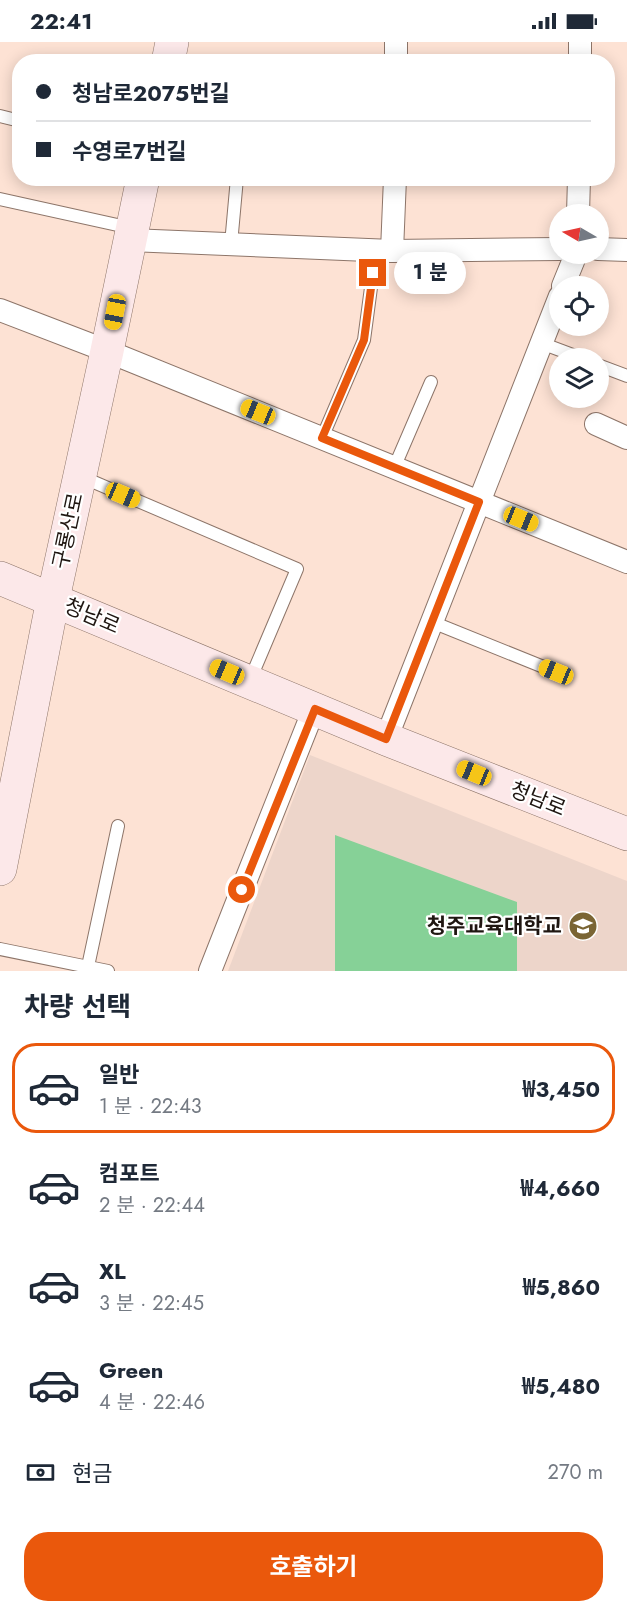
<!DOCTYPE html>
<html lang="ko">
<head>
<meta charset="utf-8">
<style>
	:root { --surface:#fff; --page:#f6f6f7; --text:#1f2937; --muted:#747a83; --line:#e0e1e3; --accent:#ea580c }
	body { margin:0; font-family:Jost,"Noto Sans KR",sans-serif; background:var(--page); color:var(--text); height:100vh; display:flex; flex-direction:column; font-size:22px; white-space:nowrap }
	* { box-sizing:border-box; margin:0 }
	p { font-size:20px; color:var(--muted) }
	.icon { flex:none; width:33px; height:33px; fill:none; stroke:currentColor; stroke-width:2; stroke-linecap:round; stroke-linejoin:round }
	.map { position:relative; height:929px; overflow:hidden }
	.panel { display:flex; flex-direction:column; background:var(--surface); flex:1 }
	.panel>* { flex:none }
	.banner { position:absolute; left:12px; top:12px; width:603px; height:132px; border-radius:24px; box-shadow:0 3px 15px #0003; display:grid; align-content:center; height:132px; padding:0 24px; background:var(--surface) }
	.needle { width:39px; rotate:279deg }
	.controls { position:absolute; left:549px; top:162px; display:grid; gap:12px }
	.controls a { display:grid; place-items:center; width:60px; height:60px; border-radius:50%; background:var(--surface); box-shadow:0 3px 15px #0003; font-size:30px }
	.end { position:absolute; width:27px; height:27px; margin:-14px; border:8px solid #ea580c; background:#fff; box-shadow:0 0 0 3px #fff }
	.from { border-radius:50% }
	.bubble { position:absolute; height:42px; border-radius:21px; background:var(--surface); box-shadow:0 3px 15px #0003; font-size:20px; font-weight:700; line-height:42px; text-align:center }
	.car { position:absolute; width:18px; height:36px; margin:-18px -9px; border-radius:8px; box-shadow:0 0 4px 2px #0007; background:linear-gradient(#f5c518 24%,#345 0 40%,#f5c518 0 76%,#345 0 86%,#f5c518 0) }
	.banner b { display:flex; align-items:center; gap:21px; height:57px; font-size:22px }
	.banner b+b { border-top:2px solid var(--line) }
	.banner i { width:15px; height:15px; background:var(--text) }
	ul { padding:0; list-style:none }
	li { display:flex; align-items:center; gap:18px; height:90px; margin:0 12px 9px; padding:0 12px; border:3px solid transparent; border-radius:24px }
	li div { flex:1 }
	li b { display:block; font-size:22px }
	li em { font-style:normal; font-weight:700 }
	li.active { border-color:var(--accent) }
	li>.icon { width:54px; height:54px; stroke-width:1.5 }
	h2 { padding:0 24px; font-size:27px; line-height:72px }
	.pay { display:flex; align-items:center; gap:15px; height:66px; padding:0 24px; font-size:22px }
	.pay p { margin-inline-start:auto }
	.button { display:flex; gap:12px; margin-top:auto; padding:12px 24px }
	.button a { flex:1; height:69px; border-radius:24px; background:var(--accent); color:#fff; font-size:24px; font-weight:700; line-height:69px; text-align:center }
	.status { display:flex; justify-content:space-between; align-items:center; height:42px; padding:0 30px; background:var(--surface); direction:ltr }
	.status svg { height:16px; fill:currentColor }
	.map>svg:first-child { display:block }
</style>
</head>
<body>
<div class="status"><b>22:41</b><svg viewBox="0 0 49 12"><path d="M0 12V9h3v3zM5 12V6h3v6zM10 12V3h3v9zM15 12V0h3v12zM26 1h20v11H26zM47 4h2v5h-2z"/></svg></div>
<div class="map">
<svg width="627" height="929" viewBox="0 0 627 929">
	<rect width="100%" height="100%" fill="#fde2d4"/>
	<polygon fill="#edd5ca" points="310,713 627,839 627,929 228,929"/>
	<polygon fill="#86d197" points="335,793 517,860 517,929 335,929"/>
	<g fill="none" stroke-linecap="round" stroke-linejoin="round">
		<g stroke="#8d7569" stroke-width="14">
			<g id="lane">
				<polyline points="0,74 20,79"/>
				<polyline points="0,157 131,186"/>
				<polyline points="231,202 237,136"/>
				<polyline points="541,301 581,316"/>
				<polyline points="598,323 627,334"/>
				<polyline points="322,396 364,298 376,208"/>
				<polyline points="394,426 431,340"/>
				<polyline points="82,435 297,527 250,638"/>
				<polyline points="432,580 556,630"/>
				<polyline points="0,907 108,929"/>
				<polyline points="87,929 118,784"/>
			</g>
		</g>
		<g stroke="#8d7569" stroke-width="24">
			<g id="street">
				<polyline points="396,20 396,0"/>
				<polyline points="580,20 580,0"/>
				<polyline points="578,172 579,136"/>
				<polyline points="130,198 392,209 560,207"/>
				<polyline points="598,207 627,208"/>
				<polyline points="392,209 395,136"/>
				<polyline points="563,244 576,212"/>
				<polyline points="0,268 107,309 627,520"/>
				<polyline points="596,382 627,396"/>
				<polyline points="386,697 560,254"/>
				<polyline points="210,929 234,868 314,667"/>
			</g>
		</g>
		<g stroke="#8d7569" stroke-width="34">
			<g id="secondary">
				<polyline points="168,20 172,0"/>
				<polyline points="0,536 386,697 627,792"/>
				<polyline points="0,827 53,557 107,309 143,136"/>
			</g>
		</g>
		<use href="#lane" stroke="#fff" stroke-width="12"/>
		<use href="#street" stroke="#fff" stroke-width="22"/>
		<use href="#secondary" stroke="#fce8e9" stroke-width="33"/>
	</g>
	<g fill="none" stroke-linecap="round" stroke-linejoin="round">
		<polyline stroke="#ea580c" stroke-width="8" points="242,848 315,667 386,697 479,460 322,396 364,298 373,231"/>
	</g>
	<defs>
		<g id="university-disc" transform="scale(1.5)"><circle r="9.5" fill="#7a6534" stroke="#fff"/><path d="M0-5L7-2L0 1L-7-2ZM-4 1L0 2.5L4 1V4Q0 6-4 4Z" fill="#fff"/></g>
	</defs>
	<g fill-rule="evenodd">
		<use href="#university-disc" x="583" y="884"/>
	</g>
	<g text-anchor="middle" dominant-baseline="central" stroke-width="4.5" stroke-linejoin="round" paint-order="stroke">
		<g font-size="21" fill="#1f1611" stroke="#fff">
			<text transform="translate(68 489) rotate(-78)">구룡산로</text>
			<text transform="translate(92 574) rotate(23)">청남로</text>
			<text transform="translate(538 757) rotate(22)">청남로</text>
		</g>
		<g font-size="21" font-weight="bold" fill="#1f1611" stroke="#fff" text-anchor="end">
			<text x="562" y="884">청주교육대학교</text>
		</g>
	</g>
</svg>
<div class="controls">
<a><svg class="needle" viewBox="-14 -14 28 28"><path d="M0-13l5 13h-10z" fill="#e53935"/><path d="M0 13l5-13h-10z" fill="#747a83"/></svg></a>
<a><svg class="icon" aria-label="locate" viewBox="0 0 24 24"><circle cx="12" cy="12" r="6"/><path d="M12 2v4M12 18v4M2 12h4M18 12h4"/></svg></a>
<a><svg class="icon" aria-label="layers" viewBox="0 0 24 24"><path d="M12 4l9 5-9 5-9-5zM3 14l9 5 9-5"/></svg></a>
</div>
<i class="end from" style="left:242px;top:848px"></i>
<i class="end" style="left:373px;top:231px"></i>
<div class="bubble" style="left:394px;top:210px;width:72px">1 분</div>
<i class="car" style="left:115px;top:270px;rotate:191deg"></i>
<i class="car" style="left:258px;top:370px;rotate:292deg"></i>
<i class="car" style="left:123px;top:453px;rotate:113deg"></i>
<i class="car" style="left:521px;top:477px;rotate:112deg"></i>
<i class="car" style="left:227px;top:630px;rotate:293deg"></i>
<i class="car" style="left:556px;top:630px;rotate:292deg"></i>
<i class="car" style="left:474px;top:731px;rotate:292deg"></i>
<div class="banner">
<b><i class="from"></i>청남로2075번길</b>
<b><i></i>수영로7번길</b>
</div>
</div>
<section class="panel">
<h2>차량 선택</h2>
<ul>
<li class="active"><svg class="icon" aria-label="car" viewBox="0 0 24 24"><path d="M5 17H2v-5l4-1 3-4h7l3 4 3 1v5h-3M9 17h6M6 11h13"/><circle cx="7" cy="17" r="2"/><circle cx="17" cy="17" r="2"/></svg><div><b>일반</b><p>1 분 · 22:43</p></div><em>₩3,450</em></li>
<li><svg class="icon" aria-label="car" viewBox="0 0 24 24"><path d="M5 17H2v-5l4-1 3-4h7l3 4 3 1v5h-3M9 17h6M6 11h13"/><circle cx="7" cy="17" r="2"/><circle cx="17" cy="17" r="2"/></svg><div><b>컴포트</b><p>2 분 · 22:44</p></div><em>₩4,660</em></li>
<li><svg class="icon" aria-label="car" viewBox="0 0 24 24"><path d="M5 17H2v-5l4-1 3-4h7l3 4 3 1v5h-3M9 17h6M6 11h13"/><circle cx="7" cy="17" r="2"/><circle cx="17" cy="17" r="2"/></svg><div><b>XL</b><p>3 분 · 22:45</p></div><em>₩5,860</em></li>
<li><svg class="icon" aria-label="car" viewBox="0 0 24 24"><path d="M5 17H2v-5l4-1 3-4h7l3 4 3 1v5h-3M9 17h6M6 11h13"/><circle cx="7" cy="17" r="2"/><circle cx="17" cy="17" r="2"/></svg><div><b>Green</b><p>4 분 · 22:46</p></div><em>₩5,480</em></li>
</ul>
<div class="pay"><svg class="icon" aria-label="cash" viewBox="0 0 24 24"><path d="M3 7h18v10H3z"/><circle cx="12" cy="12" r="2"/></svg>현금<p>270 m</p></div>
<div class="button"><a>호출하기</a></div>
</section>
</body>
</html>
